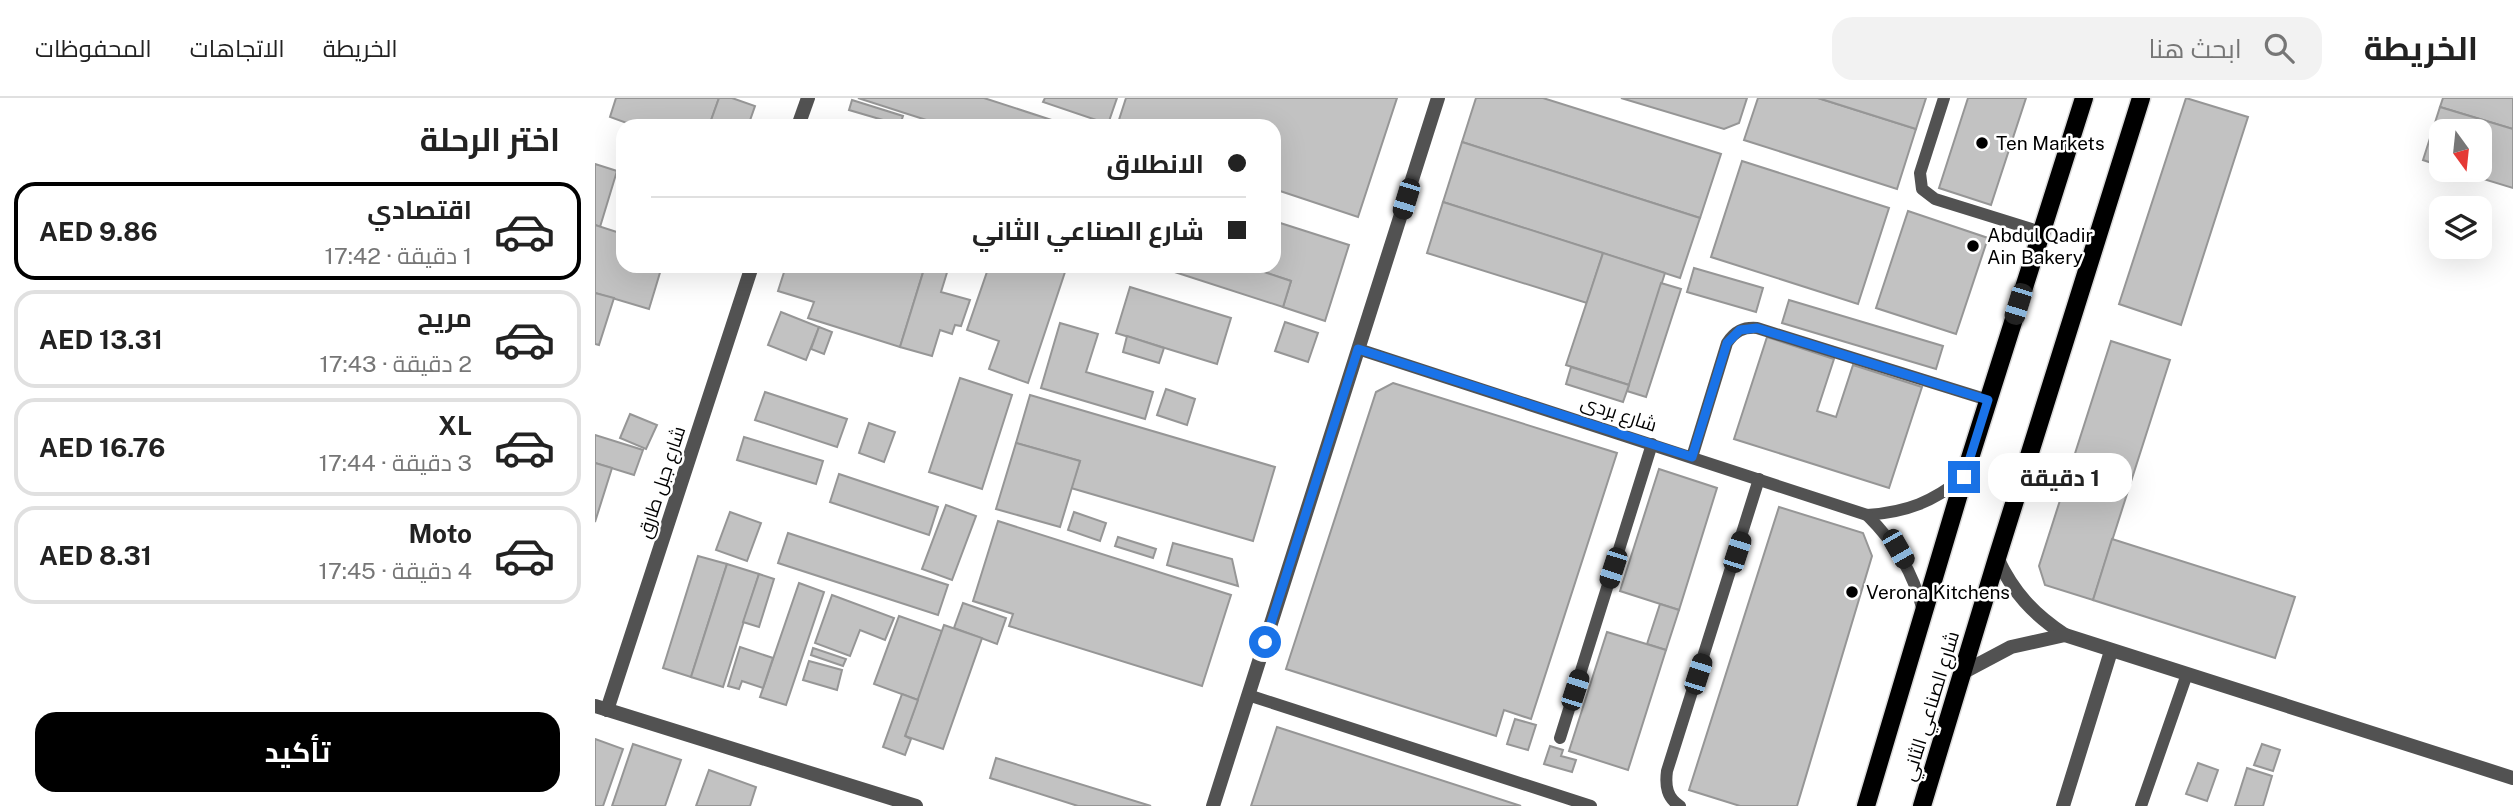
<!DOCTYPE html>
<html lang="ar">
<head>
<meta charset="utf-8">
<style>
	:root { --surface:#fff; --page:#f2f2f2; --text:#222; --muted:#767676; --line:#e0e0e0; --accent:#000 }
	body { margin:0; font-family:"Public Sans",Cairo,sans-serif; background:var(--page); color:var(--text); direction:rtl; height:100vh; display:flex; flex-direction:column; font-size:26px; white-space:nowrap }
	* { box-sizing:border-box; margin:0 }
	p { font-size:23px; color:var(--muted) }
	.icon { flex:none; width:38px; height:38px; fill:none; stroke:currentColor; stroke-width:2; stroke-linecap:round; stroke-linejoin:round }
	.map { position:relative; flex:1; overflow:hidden; direction:ltr }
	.sheet { display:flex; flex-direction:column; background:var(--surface); width:595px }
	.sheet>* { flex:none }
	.top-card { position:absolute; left:21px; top:21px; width:665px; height:154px; border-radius:21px; box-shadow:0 7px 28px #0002; direction:rtl; display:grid; align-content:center; height:154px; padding:0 35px; background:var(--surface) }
	.needle { width:46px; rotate:165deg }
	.buttons { position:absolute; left:1834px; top:21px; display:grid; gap:14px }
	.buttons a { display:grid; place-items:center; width:63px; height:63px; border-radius:14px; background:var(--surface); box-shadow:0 7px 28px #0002; font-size:35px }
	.end { position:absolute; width:32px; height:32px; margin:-16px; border:9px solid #1a73e8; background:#fff; box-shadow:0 0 0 4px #fff }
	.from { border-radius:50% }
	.bubble { position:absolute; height:49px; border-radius:21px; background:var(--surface); box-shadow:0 7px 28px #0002; font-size:23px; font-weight:700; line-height:49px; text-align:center; direction:rtl }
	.car { position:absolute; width:21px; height:42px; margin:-21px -10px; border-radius:9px; box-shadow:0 0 5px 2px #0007; background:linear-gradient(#222 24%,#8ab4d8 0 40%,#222 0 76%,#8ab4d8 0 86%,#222 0) }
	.top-card b { display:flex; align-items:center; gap:24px; height:66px; font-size:26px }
	.top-card b+b { border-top:2px solid var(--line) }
	.top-card i { width:18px; height:18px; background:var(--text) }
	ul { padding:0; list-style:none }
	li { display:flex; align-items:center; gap:21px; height:98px; margin:0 14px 10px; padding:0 21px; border:4px solid var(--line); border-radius:21px }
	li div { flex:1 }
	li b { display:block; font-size:26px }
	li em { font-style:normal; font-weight:700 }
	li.current { border-color:var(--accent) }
	li>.icon { width:63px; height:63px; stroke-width:1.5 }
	h2 { padding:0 35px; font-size:32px; line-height:84px }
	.cta { display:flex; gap:14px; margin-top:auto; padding:14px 35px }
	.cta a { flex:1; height:80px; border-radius:21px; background:var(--accent); color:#fff; font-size:28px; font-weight:700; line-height:80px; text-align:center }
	header { display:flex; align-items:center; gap:42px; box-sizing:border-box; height:98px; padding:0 35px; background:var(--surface); border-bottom:2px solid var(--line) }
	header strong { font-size:33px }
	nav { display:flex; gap:38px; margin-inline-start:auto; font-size:24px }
	.search { width:490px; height:63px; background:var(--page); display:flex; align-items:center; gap:18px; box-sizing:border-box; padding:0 24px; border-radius:21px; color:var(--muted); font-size:26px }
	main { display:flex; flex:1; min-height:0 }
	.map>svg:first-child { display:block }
</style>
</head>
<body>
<header>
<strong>الخريطة</strong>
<div class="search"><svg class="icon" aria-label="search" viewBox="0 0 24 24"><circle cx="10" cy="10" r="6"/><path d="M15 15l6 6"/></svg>ابحث هنا</div>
<nav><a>الخريطة</a><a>الاتجاهات</a><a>المحفوظات</a></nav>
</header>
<main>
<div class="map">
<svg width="1918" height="708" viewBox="0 0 1918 708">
	<rect width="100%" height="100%" fill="#fff"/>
	<g fill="#c2c2c2" stroke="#969696" stroke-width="2">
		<polygon points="21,0 124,0 114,28 40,28 15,19"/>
		<polygon points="124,0 137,0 160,8 153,28 114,28"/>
		<polygon points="263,0 389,0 475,28 350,28"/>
		<polygon points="450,0 522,0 513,26 448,4"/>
		<polygon points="531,0 802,0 763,119 679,91 679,28 522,28"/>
		<polygon points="881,0 948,0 1126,56 1105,120 867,44"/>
		<polygon points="1026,0 1152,0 1144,25 1129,31"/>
		<polygon points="1163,0 1223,0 1321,31 1302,91 1149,42"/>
		<polygon points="1223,0 1331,0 1321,31"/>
		<polygon points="1373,0 1431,0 1396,107 1344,90"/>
		<polygon points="1591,0 1653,19 1586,227 1524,206"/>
		<polygon points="1848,0 1918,0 1918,31 1845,9"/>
		<polygon points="257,2 308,18 305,27 254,12"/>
		<polygon points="1845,9 1918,31 1918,90 1859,72 1885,72 1885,33 1846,33 1846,68 1828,62"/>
		<polygon points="867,44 1105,120 1085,180 848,104"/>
		<polygon points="1147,63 1294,110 1263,206 1116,159"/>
		<polygon points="0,66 22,73 5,129 0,127"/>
		<polygon points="848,104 1008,155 992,205 832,155"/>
		<polygon points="1313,113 1393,140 1361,236 1281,210"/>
		<polygon points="679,123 754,147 730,223 688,209 696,183 651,168 679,168"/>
		<polygon points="0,127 28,136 28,168 67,168 54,211 0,195"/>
		<polygon points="1008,155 1070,175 1034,287 971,267"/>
		<polygon points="191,168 330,168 305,249 213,220 219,204 183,193"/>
		<polygon points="330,168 354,168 346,194 375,202 366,228 360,227 357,236 345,232 337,258 305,249"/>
		<polygon points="394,168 472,168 433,285 394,271 404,243 372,232"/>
		<polygon points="561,168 651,168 696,183 688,209"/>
		<polygon points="1099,170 1168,190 1161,214 1092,194"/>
		<polygon points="1066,185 1086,191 1051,299 1032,293"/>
		<polygon points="535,189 636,220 622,266 521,235"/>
		<polygon points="0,195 19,200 4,247 0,246"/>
		<polygon points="1194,202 1348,248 1341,271 1187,225"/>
		<polygon points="186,214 224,229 211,262 173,247"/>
		<polygon points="690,224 723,235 713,264 680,253"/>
		<polygon points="465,225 503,236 491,274 558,294 550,321 446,290"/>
		<polygon points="224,229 237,234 229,256 216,251"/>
		<polygon points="532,238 569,250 564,265 528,254"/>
		<polygon points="1172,239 1239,261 1222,313 1241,319 1258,267 1327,289 1294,390 1139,341"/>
		<polygon points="1516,243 1575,262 1498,502 1450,487 1444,468"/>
		<polygon points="976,269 1034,287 1028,304 971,286"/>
		<polygon points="365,280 417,297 387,391 334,374"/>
		<polygon points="798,285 1022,355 936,621 909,612 901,638 691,571 781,294"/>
		<polygon points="571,291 600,301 592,327 562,317"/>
		<polygon points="170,294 252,321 242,349 160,322"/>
		<polygon points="435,297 680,369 658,443 476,390 485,363 421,345"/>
		<polygon points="35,316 62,327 51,351 25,340"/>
		<polygon points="274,325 300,334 289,364 264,355"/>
		<polygon points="0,337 48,352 39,377 0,365"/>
		<polygon points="149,339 228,363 221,386 142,362"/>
		<polygon points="421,345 485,363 465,429 401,411"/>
		<polygon points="0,365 17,370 0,424"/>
		<polygon points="1064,371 1122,390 1084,512 1025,493"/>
		<polygon points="244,376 343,409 334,437 235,404"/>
		<polygon points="351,407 381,418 357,482 327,471"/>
		<polygon points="1184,409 1268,435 1277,458 1202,708 1145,708 1094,692"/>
		<polygon points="135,414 166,425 152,463 121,452"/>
		<polygon points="479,414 511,425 505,443 473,432"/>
		<polygon points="403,423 636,497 607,588 414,528 418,516 378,503"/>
		<polygon points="193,435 353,487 343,517 183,465"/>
		<polygon points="523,439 561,451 558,460 520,448"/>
		<polygon points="1517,441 1700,499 1680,560 1498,502"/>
		<polygon points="578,445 637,461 643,488 572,467"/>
		<polygon points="103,458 132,466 96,579 68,570"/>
		<polygon points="132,466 164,476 128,589 96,579"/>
		<polygon points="164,476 179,481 164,529 148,524"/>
		<polygon points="204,485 229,494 191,607 165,599"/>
		<polygon points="237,497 299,520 290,542 265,532 255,558 220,545"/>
		<polygon points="368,505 411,520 402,546 359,530"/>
		<polygon points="1065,506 1084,512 1071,552 1052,546"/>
		<polygon points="304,518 347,533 323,602 279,586"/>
		<polygon points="349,527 387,540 348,651 310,638"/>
		<polygon points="1012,534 1071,552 1033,672 974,653"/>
		<polygon points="145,549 178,560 168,590 147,583 144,591 133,588"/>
		<polygon points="218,550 251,561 248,568 216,557"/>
		<polygon points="214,563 247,572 242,592 208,582"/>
		<polygon points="307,596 323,602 310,638 316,641 310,657 288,649"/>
		<polygon points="920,621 941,627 933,652 912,646"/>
		<polygon points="682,629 926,708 656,708"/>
		<polygon points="0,641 28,651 8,708 0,708"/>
		<polygon points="38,646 86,662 70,708 17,708"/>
		<polygon points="1667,646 1685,652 1678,673 1659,667"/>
		<polygon points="955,648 968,652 966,658 981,662 977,674 949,666"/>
		<polygon points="401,660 556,708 483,708 395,680"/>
		<polygon points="1603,665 1623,672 1612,703 1591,696"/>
		<polygon points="1652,670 1677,678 1668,708 1640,708"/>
		<polygon points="114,672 161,689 155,708 101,708"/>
	</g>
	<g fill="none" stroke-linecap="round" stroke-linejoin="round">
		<g stroke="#dbdbdb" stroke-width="21">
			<g id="primary">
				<polyline points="1271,708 1369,379 1489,0"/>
				<polyline points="1327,708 1402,460 1546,0"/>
			</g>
		</g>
		<g stroke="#525252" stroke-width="12">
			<polyline points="1349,0 1325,75 1327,91 1340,101 1446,134"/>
			<path d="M763 251 1272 417C1313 414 1337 404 1369 379"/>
			<path d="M1097 359 1132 245C1140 233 1148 229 1162 230L1393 302"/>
			<path d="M1272 417C1301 446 1318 474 1328 513"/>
			<polyline points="653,597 996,708"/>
			<polyline points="965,640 1057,346"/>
			<path d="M1085 708C1072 700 1070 688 1072 673L1164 381"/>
			<polyline points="1546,708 1592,576"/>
		</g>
		<g stroke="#525252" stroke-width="14">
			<polyline points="203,28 213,0"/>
			<path d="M1402 460C1418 494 1438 516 1470 537L1918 680"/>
			<polyline points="1367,575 1416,549 1470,537"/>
			<polyline points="0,608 321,708"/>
			<polyline points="12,612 157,168"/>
			<polyline points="618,708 843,0"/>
			<polyline points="1468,708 1516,553"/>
		</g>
		<use href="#primary" stroke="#000" stroke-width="18"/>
	</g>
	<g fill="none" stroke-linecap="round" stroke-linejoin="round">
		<polyline stroke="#1a73e8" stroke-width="9" points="670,544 763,251 1097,359 1132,245 1145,232 1162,230 1393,302 1369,379"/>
	</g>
	<g fill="#000" stroke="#fff" stroke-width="2.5">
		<circle cx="1387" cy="45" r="7"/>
		<circle cx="1378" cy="148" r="7"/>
		<circle cx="1257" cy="494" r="7"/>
	</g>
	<g text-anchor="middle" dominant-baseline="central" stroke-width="5" stroke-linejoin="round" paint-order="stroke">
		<g font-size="19" fill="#000" stroke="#fff" text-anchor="start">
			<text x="1401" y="45">Ten Markets</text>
			<text x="1392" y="137">Abdul Qadir<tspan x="1392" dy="22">Ain Bakery</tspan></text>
			<text x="1271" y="494">Verona Kitchens</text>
		</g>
		<g font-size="19" fill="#000" stroke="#fff">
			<text transform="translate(1024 315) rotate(18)">شارع بردى</text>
			<text transform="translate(66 384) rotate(-72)">شارع جبل طارق</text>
			<text transform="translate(1335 608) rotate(-73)">شارع الصناعي الثاني</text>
		</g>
	</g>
</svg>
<div class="buttons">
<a><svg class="needle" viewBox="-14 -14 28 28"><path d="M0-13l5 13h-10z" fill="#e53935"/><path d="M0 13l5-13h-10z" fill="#767676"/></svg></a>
<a><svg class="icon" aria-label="layers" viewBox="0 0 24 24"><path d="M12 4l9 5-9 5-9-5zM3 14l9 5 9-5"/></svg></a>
</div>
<i class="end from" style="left:670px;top:544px"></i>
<i class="end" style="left:1369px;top:379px"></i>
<div class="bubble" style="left:1393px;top:355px;width:144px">1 دقيقة</div>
<i class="car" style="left:811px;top:101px;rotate:197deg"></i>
<i class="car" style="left:1423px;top:206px;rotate:197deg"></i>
<i class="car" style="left:1303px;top:451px;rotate:150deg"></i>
<i class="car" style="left:1142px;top:454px;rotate:18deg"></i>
<i class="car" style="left:1018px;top:470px;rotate:198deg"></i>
<i class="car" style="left:1103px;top:576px;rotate:18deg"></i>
<i class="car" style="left:980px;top:592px;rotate:18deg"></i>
<div class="top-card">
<b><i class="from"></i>الانطلاق</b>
<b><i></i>شارع الصناعي الثاني</b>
</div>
</div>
<section class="sheet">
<h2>اختر الرحلة</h2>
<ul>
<li class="current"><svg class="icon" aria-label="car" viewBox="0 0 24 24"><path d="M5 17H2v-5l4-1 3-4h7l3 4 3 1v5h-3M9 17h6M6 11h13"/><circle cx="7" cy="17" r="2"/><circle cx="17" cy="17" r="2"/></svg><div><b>اقتصادي</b><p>1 دقيقة · 17:42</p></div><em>AED 9.86</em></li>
<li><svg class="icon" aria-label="car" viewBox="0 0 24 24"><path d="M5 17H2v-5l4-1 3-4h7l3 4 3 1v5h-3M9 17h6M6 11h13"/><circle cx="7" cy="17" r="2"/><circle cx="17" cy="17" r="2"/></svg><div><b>مريح</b><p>2 دقيقة · 17:43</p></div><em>AED 13.31</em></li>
<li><svg class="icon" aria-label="car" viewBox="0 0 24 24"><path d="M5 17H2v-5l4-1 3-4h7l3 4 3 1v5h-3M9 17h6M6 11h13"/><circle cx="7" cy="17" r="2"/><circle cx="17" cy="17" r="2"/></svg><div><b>XL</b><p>3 دقيقة · 17:44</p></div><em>AED 16.76</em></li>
<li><svg class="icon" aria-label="car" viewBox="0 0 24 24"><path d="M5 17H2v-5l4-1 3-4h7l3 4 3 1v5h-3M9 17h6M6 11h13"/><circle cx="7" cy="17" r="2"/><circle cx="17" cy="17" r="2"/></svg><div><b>Moto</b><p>4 دقيقة · 17:45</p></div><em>AED 8.31</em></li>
</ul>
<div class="cta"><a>تأكيد</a></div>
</section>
</main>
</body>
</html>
